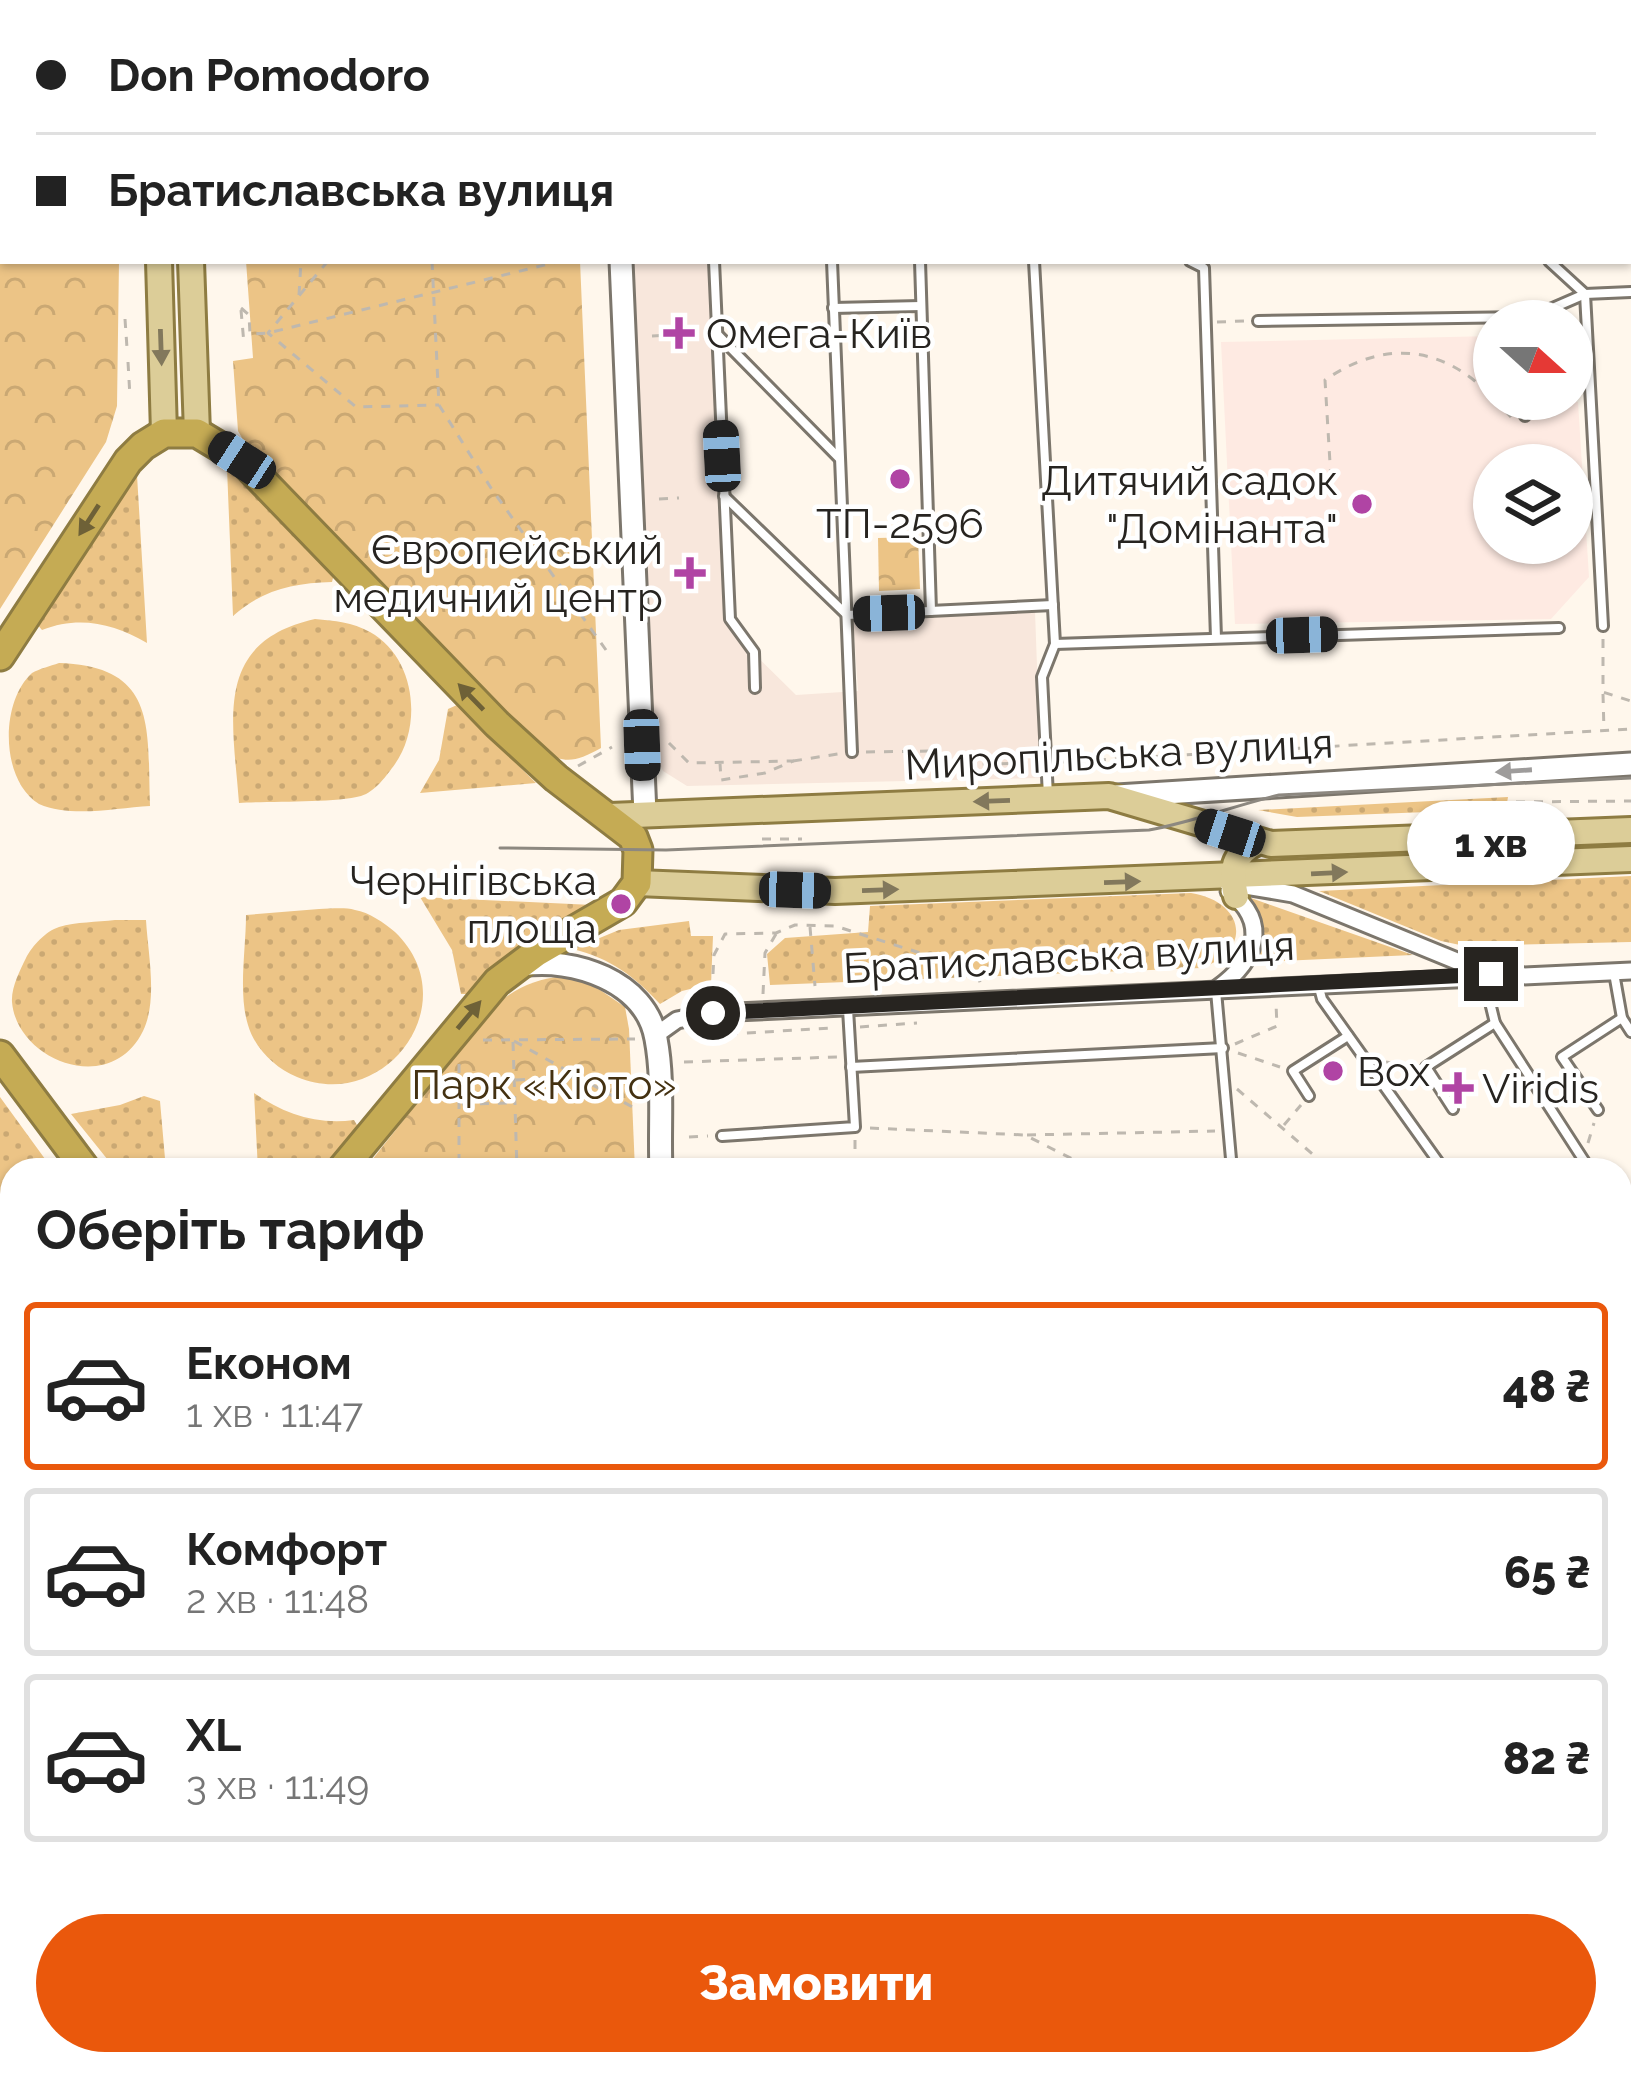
<!DOCTYPE html>
<html lang="uk">
<head>
<meta charset="utf-8">
<style>
	:root { --surface:#fff; --page:#f6f6f6; --text:#222; --muted:#767676; --line:#e0e0e0; --accent:#ea580c }
	body { margin:0; font-family:Raleway,sans-serif; background:var(--page); color:var(--text); height:100vh; display:flex; flex-direction:column; font-size:45px; white-space:nowrap }
	* { box-sizing:border-box; margin:0 }
	p { font-size:39px; color:var(--muted) }
	.icon { flex:none; width:66px; height:66px; fill:none; stroke:currentColor; stroke-width:2; stroke-linecap:round; stroke-linejoin:round }
	.map { position:relative; flex:1; overflow:hidden }
	.details { position:absolute; left:0px; top:1158px; width:1632px; height:918px; display:flex; flex-direction:column; background:var(--surface); border-radius:36px 36px 0 0; box-shadow:0 3px 9px #0004 }
	.details>* { flex:none }
	.top-card { position:absolute; left:0px; top:0px; width:1632px; height:264px; box-shadow:0 3px 9px #0004; display:grid; align-content:center; height:264px; padding:0 36px; background:var(--surface) }
	.needle { width:78px; rotate:111deg }
	.controls { position:absolute; left:1473px; top:300px; display:grid; gap:24px }
	.controls a { display:grid; place-items:center; width:120px; height:120px; border-radius:50%; background:var(--surface); box-shadow:0 3px 9px #0004; font-size:60px }
	.end { position:absolute; width:54px; height:54px; margin:-27px; border:15px solid #272420; background:#fff; box-shadow:0 0 0 6px #fff }
	.from { border-radius:50% }
	.bubble { position:absolute; height:84px; border-radius:42px; background:var(--surface); box-shadow:0 3px 9px #0004; font-size:39px; font-weight:800; line-height:84px; text-align:center }
	.car { position:absolute; width:36px; height:72px; margin:-36px -18px; border-radius:15px; box-shadow:0 0 9px 3px #0007; background:linear-gradient(#222 24%,#8ab4d8 0 40%,#222 0 76%,#8ab4d8 0 86%,#222 0) }
	.top-card b { display:flex; align-items:center; gap:42px; height:114px; font-size:45px }
	.top-card b+b { border-top:3px solid var(--line) }
	.top-card i { width:30px; height:30px; background:var(--text) }
	ul { padding:0; list-style:none }
	li { display:flex; align-items:center; gap:36px; height:168px; margin:0 24px 18px; padding:0 12px; border:6px solid var(--line); border-radius:12px }
	li div { flex:1 }
	li b { display:block; font-size:45px }
	li em { font-style:normal; font-weight:800 }
	li.selected { border-color:var(--accent) }
	li>.icon { width:108px; height:108px; stroke-width:1.5 }
	h2 { padding:0 36px; font-size:54px; line-height:144px }
	.primary-button { display:flex; gap:24px; margin-top:auto; padding:24px 36px }
	.primary-button a { flex:1; height:138px; border-radius:72px; background:var(--accent); color:#fff; font-size:48px; font-weight:800; line-height:138px; text-align:center }
	.map>svg:first-child { display:block }
</style>
</head>
<body>
<div class="map">
<svg width="1631" height="2076" viewBox="0 0 1631 2076">
	<defs>
		<pattern id="grass-dots" width="8" height="8" patternUnits="userSpaceOnUse" patternTransform="scale(3)"><rect width="8" height="8" fill="#ecc486"/><path d="M2 2h.1M6 6h.1" fill="none" stroke="#caa873" stroke-width="1.8" stroke-linecap="round"/></pattern>
		<pattern id="park-crowns" width="20" height="18" patternUnits="userSpaceOnUse" patternTransform="scale(3)"><rect width="20" height="18" fill="#ecc486"/><path d="M2 6a3 3 0 1 1 6 0M12 15a3 3 0 1 1 6 0" fill="none" stroke="#caa873"/></pattern>
	</defs>
	<rect width="100%" height="100%" fill="#fff7ec"/>
	<polygon fill="#f8e7dc" points="632,261 712,261 732,632 796,695 858,691 853,618 1035,611 1041,778 687,786 663,771 655,754"/>
	<g fill="#feeae2" fill-rule="evenodd">
		<path d="M1494 336V399L1578 402 1589 577 1551 619 1235 624 1221 342ZM1494 465H1572V543H1494Z"/>
		<polygon points="1620,2057 1631,2057 1631,2076 1287,2076 1287,2064 1620,2064"/>
	</g>
	<g fill="url(#grass-dots)">
		<path d="M236 467 335 570 332 582C293 583 262 590 233 616L227 468Z"/>
		<path d="M137 475 147 643C114 624 80 615 42 630L36 623Z"/>
		<path d="M315 619C335 621 352 622 370 632 415 657 423 724 395 764 387 775 375 792 361 796 335 803 269 801 239 803 233 721 212 642 315 619Z"/>
		<path d="M59 663C159 666 147 730 150 806 116 808 71 818 39 804 0 780 0 702 32 673 39 669 50 666 59 663Z"/>
		<polygon points="457,705 536,783 420,793 439,760 448,709"/>
		<polygon points="1508,797 1506,809 1297,817 1258,810"/>
		<polygon points="1631,876 1631,942 1465,946 1441,941 1319,891"/>
		<path d="M1191 893C1243 901 1255 949 1201 968L770 985 767 954 785 938 868 932 870 906Z"/>
		<path d="M420 897 593 905C539 928 506 951 467 994H461L452 950Z"/>
		<polygon points="1251,898 1413,955 1256,962 1262,928"/>
		<path d="M319 909C330 909 344 907 355 910 369 912 384 923 395 932 468 1002 385 1114 297 1077 275 1068 255 1049 248 1025 238 993 246 949 246 915Z"/>
		<path d="M115 920H146C148 954 158 1000 143 1031 111 1097 17 1061 12 1002 11 988 20 970 26 958 32 946 46 931 59 927 76 922 97 922 115 920Z"/>
		<path d="M689 921 691 936H713L711 984 682 991 660 1004C633 975 611 959 573 949L619 930Z"/>
		<path d="M254 1093C284 1114 317 1125 354 1120L360 1130 327 1170H258Z"/>
		<polygon points="144,1096 160,1101 166,1170 116,1170 71,1114 120,1105"/>
		<polygon points="0,1097 53,1170 12,1170 12,1698 0,1699"/>
	</g>
	<g fill="url(#park-crowns)">
		<polygon points="0,224 3,261 119,261 117,406 106,442 0,609"/>
		<path d="M246 261H580L601 748C577 761 568 764 543 753L248 448 238 431 233 361 253 358Z"/>
		<polygon points="918,537 920,589 879,591 878,538"/>
		<path d="M564 976 587 981 625 1007 629 1029 635 1170H364L493 1007C516 988 534 979 564 976Z"/>
		<polygon points="280,2064 662,2064 662,2076 281,2076"/>
	</g>
	<g fill="none" stroke-linecap="round" stroke-linejoin="round">
		<g stroke="#7c766c" stroke-width="14">
			<g id="lane">
				<polyline points="824,0 825,3"/>
				<polyline points="1259,0 1263,3"/>
				<polyline points="1542,3 1542,0"/>
				<polyline points="714,261 730,619 754,652 755,688"/>
				<polyline points="832,261 852,752"/>
				<polyline points="920,261 931,611"/>
				<polyline points="1034,261 1055,644 1042,677 1048,796"/>
				<polyline points="1190,261 1204,268 1216,638"/>
				<polyline points="1549,261 1585,294 1603,626"/>
				<polyline points="833,308 921,306"/>
				<polyline points="1525,320 1585,294 1631,292"/>
				<polyline points="1258,321 1526,317"/>
				<polyline points="719,336 839,458"/>
				<polyline points="1525,399 1525,416"/>
				<polyline points="724,496 847,615 1053,605"/>
				<polyline points="1055,644 1559,628"/>
				<polyline points="1614,973 1622,1018 1631,1032"/>
				<polyline points="1491,976 1487,990 1495,1023 1590,1170"/>
				<polyline points="1318,984 1322,999 1444,1170"/>
				<polyline points="1216,991 1232,1170"/>
				<polyline points="851,1067 1223,1048"/>
				<polyline points="1309,1096 1293,1071 1348,1036"/>
				<polyline points="1453,1109 1426,1067 1495,1023"/>
				<polyline points="1598,1110 1562,1057 1622,1018"/>
				<polyline points="722,1136 855,1127 848,1009"/>
				<polyline points="1620,1216 1631,1233"/>
				<polyline points="1620,1415 1631,1449"/>
				<polyline points="1620,1868 1631,1819"/>
				<polyline points="1620,1932 1631,1931"/>
				<polyline points="848,2064 857,2076"/>
				<polyline points="1163,2064 1163,2076"/>
				<polyline points="1196,2064 1196,2076"/>
				<polyline points="1235,2064 1236,2076"/>
				<polyline points="1264,2064 1265,2076"/>
				<polyline points="1449,2064 1450,2076"/>
			</g>
		</g>
		<g stroke="#7c766c" stroke-width="21">
			<g id="street">
				<polyline points="1227,883 1293,894 1486,973"/>
				<path d="M1218 988C1255 961 1271 924 1229 891"/>
				<polyline points="656,1035 677,1020 713,1013 1631,971"/>
			</g>
		</g>
		<g stroke="#7c766c" stroke-width="27">
			<g id="secondary">
				<polyline points="609,0 610,3"/>
				<polyline points="621,261 645,814"/>
				<polyline points="1117,796 1631,764"/>
				<path d="M522 965C573 957 646 981 656 1039 664 1081 659 1128 661 1170"/>
				<polyline points="695,2064 696,2076"/>
			</g>
		</g>
		<g stroke="#8e7c42" stroke-width="30">
			<g id="primary">
				<polyline points="148,0 148,3"/>
				<polyline points="182,0 182,3"/>
				<polyline points="159,261 164,433"/>
				<polyline points="191,261 197,433"/>
				<polyline points="610,816 1109,796 1271,844 1631,830"/>
				<polyline points="637,883 835,891 1631,859"/>
				<path d="M1236 896C1230 871 1233 854 1257 842"/>
			</g>
		</g>
		<g stroke="#8e7c42" stroke-width="33">
			<g id="highway">
				<polyline points="0,656 128,461 143,446 164,433 197,433 242,460 497,724 556,778 633,837 638,850 637,883 623,902 537,952 497,982 341,1170"/>
				<polyline points="0,1055 86,1170"/>
				<polyline points="216,2064 216,2076"/>
				<polyline points="247,2064 247,2076"/>
			</g>
		</g>
		<g stroke="#beb8af" stroke-width="3" stroke-dasharray="9 9" stroke-linecap="butt">
			<polyline points="295,0 296,3"/>
			<polyline points="707,0 709,3"/>
			<polyline points="1457,0 1460,3"/>
			<polyline points="1629,163 1631,163"/>
			<polyline points="328,261 268,333 356,407 439,405"/>
			<polyline points="432,261 439,405 491,488 606,650"/>
			<polyline points="299,295 301,261"/>
			<polyline points="241,308 249,315 250,334 268,333 561,261"/>
			<polyline points="241,310 244,344"/>
			<polyline points="125,319 127,348"/>
			<polyline points="1217,322 1244,321"/>
			<polyline points="652,336 672,335"/>
			<polyline points="128,362 130,397"/>
			<polyline points="1494,399 1511,417"/>
			<path d="M1332 496 1325 380C1386 338 1445 346 1494 399"/>
			<polyline points="659,499 679,498"/>
			<polyline points="1603,639 1603,692 1631,701"/>
			<polyline points="1603,694 1604,732"/>
			<polyline points="669,743 689,763 793,761 765,773 721,780 720,763"/>
			<polyline points="866,752 929,751 935,765 1033,763"/>
			<polyline points="793,761 838,754"/>
			<polyline points="1061,762 1631,729"/>
			<polyline points="578,766 612,747"/>
			<polyline points="1516,802 1631,801"/>
			<polyline points="762,839 802,839"/>
			<polyline points="810,927 815,986"/>
			<polyline points="712,992 714,955 725,934 776,933 795,925 835,926 977,971 981,986"/>
			<polyline points="763,994 765,953 776,934"/>
			<polyline points="860,1027 917,1023"/>
			<polyline points="693,1036 833,1028"/>
			<polyline points="483,1040 635,1039"/>
			<polyline points="514,1041 636,1109"/>
			<polyline points="513,1042 517,1170"/>
			<polyline points="1235,1044 1277,1026 1276,1004"/>
			<polyline points="1238,1053 1280,1067"/>
			<polyline points="684,1062 837,1057"/>
			<polyline points="1386,1062 1412,1066"/>
			<polyline points="459,1064 459,1170"/>
			<polyline points="516,1080 572,1077"/>
			<polyline points="1237,1089 1331,1170"/>
			<polyline points="462,1104 513,1103"/>
			<polyline points="1284,1125 1301,1105"/>
			<polyline points="870,1128 1025,1135 1094,1170"/>
			<polyline points="1027,1135 1215,1131"/>
			<polyline points="689,1137 708,1136"/>
			<polyline points="855,1140 855,1170"/>
			<polyline points="1588,1143 1594,1123"/>
			<polyline points="484,1169 517,1168"/>
			<polyline points="466,1170 483,1169"/>
			<polyline points="0,1898 12,1897"/>
			<polyline points="0,1977 12,1977"/>
			<polyline points="1620,2063 1631,2069"/>
			<polyline points="276,2064 276,2076"/>
			<polyline points="370,2064 379,2076"/>
			<polyline points="418,2064 419,2076"/>
			<polyline points="485,2064 517,2076"/>
			<polyline points="522,2064 522,2076"/>
			<polyline points="556,2064 556,2076"/>
			<polyline points="736,2064 746,2076"/>
			<polyline points="1061,2064 1061,2076"/>
		</g>
		<use href="#lane" stroke="#fff" stroke-width="8"/>
		<use href="#street" stroke="#fff" stroke-width="15"/>
		<use href="#secondary" stroke="#fff" stroke-width="21"/>
		<use href="#primary" stroke="#dccd98" stroke-width="24"/>
		<use href="#highway" stroke="#c5ab54" stroke-width="27"/>
		<path stroke="#8d8880" stroke-width="3" d="M500 848 666 850 1149 830C1194 822 1235 805 1279 795L1631 778"/>
	</g>
	<defs><path id="oneway-solid" d="M-6-.8H1V-3.2L6.5 0L1 3.2V.8H-6Z" transform="scale(3)"/></defs>
	<g fill="#82785c">
		<use href="#oneway-solid" transform="translate(161 347) rotate(88)"/>
		<use href="#oneway-solid" transform="translate(992 801) rotate(178)"/>
		<use href="#oneway-solid" transform="translate(1329 873) rotate(-3)"/>
		<use href="#oneway-solid" transform="translate(1122 882) rotate(-2)"/>
		<use href="#oneway-solid" transform="translate(880 890) rotate(-2)"/>
	</g>
	<g fill="#6e6137">
		<use href="#oneway-solid" transform="translate(89 520) rotate(123)"/>
		<use href="#oneway-solid" transform="translate(471 697) rotate(-134)"/>
		<use href="#oneway-solid" transform="translate(469 1015) rotate(-50)"/>
	</g>
	<use fill="#9e9c9b" href="#oneway-solid" transform="translate(1514 771) rotate(176)"/>
	<g fill="none" stroke-linecap="round" stroke-linejoin="round">
		<polyline stroke="#272420" stroke-width="15" points="713,1013 1491,974"/>
	</g>
	<g fill="#b044a4" stroke="#fff" stroke-width="4.5">
		<path d="M673 315h12v12h12v12h-12v12h-12v-12h-12v-12h12z"/>
		<circle cx="900" cy="479" r="12"/>
		<circle cx="1362" cy="504" r="12"/>
		<path d="M684 555h12v12h12v12h-12v12h-12v-12h-12v-12h12z"/>
		<circle cx="621" cy="904" r="12"/>
		<circle cx="1333" cy="1071" r="12"/>
		<path d="M1452 1070h12v12h12v12h-12v12h-12v-12h-12v-12h12z"/>
	</g>
	<g text-anchor="middle" dominant-baseline="central" stroke-width="9" stroke-linejoin="round" paint-order="stroke">
		<g font-size="42" fill="#272420" stroke="#fff" text-anchor="start">
			<text x="706" y="333">Омега-Київ</text>
			<text x="1338" y="480" text-anchor="end">Дитячий садок<tspan x="1338" dy="48">"Домінанта"</tspan></text>
			<text x="900" y="523" text-anchor="middle">ТП-2596</text>
			<text x="663" y="549" text-anchor="end">Європейський<tspan x="663" dy="48">медичний центр</tspan></text>
			<text x="597" y="880" text-anchor="end">Чернігівська<tspan x="597" dy="48">площа</tspan></text>
			<text x="1357" y="1071">Box</text>
			<text x="1482" y="1088">Viridis</text>
		</g>
		<g font-size="42" fill="#272420" stroke="#fff">
			<text transform="translate(1119 754) rotate(-3)">Миропільська вулиця</text>
			<text transform="translate(1069 957) rotate(-3)">Братиславська вулиця</text>
		</g>
		<g font-size="42" fill="#443111" stroke="#fff">
			<text x="544" y="1084">Парк «Кіото»</text>
		</g>
	</g>
</svg>
<div class="controls">
<a><svg class="needle" viewBox="-14 -14 28 28"><path d="M0-13l5 13h-10z" fill="#e53935"/><path d="M0 13l5-13h-10z" fill="#767676"/></svg></a>
<a><svg class="icon" aria-label="layers" viewBox="0 0 24 24"><path d="M12 4l9 5-9 5-9-5zM3 14l9 5 9-5"/></svg></a>
</div>
<i class="end from" style="left:713px;top:1013px"></i>
<i class="end" style="left:1491px;top:974px"></i>
<div class="bubble" style="left:1407px;top:801px;width:168px">1 хв</div>
<i class="car" style="left:722px;top:456px;rotate:357deg"></i>
<i class="car" style="left:242px;top:460px;rotate:303deg"></i>
<i class="car" style="left:889px;top:613px;rotate:268deg"></i>
<i class="car" style="left:1302px;top:635px;rotate:88deg"></i>
<i class="car" style="left:642px;top:745px;rotate:178deg"></i>
<i class="car" style="left:1230px;top:833px;rotate:288deg"></i>
<i class="car" style="left:795px;top:890px;rotate:92deg"></i>
<div class="top-card">
<b><i class="from"></i>Don Pomodoro</b>
<b><i></i>Братиславська вулиця</b>
</div>
<section class="details">
<h2>Оберіть тариф</h2>
<ul>
<li class="selected"><svg class="icon" aria-label="car" viewBox="0 0 24 24"><path d="M5 17H2v-5l4-1 3-4h7l3 4 3 1v5h-3M9 17h6M6 11h13"/><circle cx="7" cy="17" r="2"/><circle cx="17" cy="17" r="2"/></svg><div><b>Економ</b><p>1 хв · 11:47</p></div><em>48 ₴</em></li>
<li><svg class="icon" aria-label="car" viewBox="0 0 24 24"><path d="M5 17H2v-5l4-1 3-4h7l3 4 3 1v5h-3M9 17h6M6 11h13"/><circle cx="7" cy="17" r="2"/><circle cx="17" cy="17" r="2"/></svg><div><b>Комфорт</b><p>2 хв · 11:48</p></div><em>65 ₴</em></li>
<li><svg class="icon" aria-label="car" viewBox="0 0 24 24"><path d="M5 17H2v-5l4-1 3-4h7l3 4 3 1v5h-3M9 17h6M6 11h13"/><circle cx="7" cy="17" r="2"/><circle cx="17" cy="17" r="2"/></svg><div><b>XL</b><p>3 хв · 11:49</p></div><em>82 ₴</em></li>
</ul>
<div class="primary-button"><a>Замовити</a></div>
</section>
</div>
</body>
</html>
